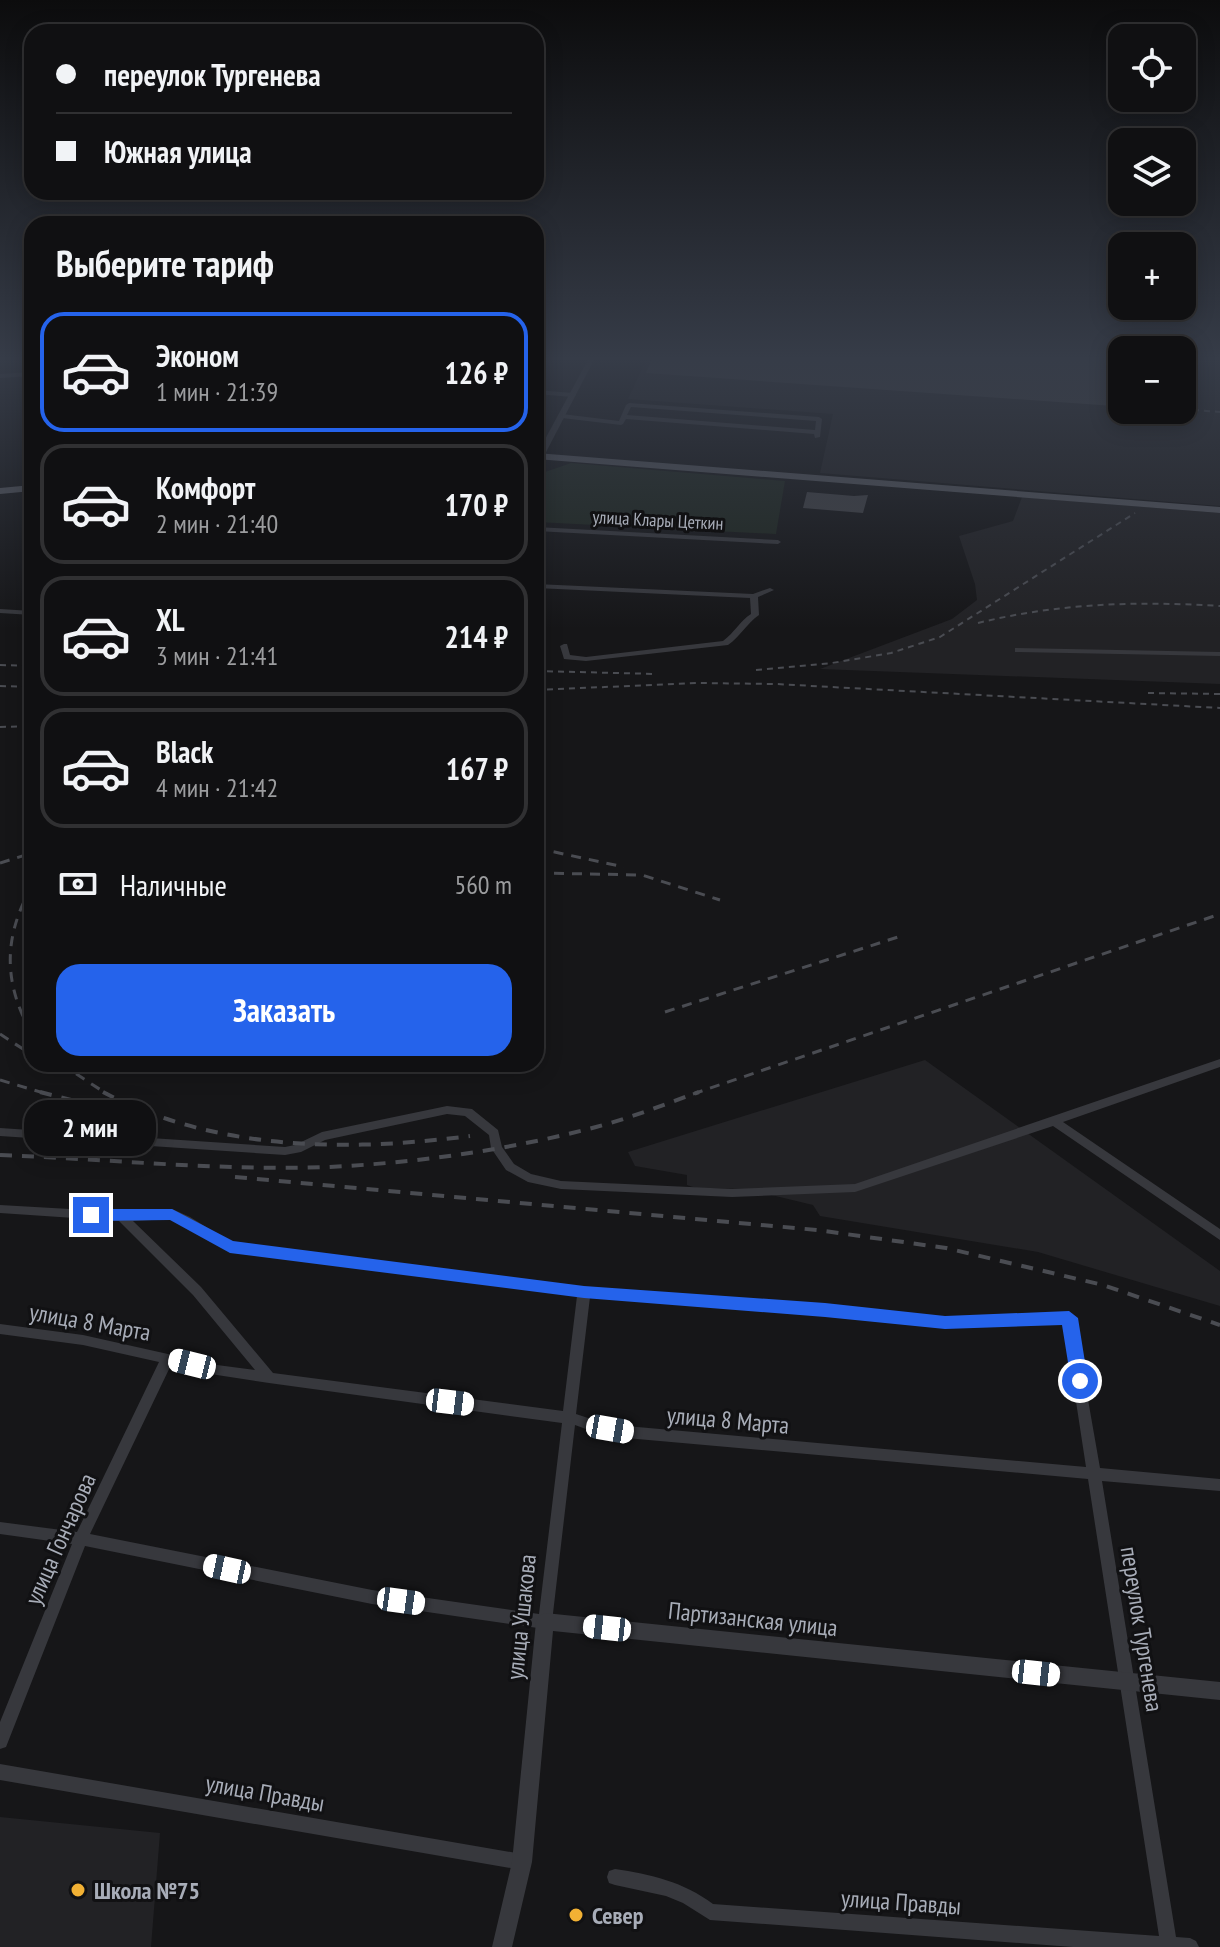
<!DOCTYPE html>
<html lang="ru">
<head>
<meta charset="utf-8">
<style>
	:root { --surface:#101012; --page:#19191b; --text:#f1f3f6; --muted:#9c9d9f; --line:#303032; --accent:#2563eb }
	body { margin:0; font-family:"PT Sans Narrow",sans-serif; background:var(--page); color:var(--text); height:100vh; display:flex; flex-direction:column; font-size:30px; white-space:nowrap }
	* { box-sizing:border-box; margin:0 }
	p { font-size:26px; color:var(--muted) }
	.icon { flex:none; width:44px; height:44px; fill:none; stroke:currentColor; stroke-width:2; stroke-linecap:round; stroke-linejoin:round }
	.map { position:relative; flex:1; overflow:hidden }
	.side { position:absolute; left:24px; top:216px; width:520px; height:856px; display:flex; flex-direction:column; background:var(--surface); border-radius:24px; box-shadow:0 4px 20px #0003,0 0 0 2px var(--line) }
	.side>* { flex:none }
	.banner { position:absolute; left:24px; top:24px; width:520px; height:176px; border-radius:24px; box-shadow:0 4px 20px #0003,0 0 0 2px var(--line); display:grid; align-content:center; height:176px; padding:0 32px; background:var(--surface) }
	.fabs { position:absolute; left:1108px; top:24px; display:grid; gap:16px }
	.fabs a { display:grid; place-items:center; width:88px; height:88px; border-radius:16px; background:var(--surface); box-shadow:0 4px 20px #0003,0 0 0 2px var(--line); font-size:40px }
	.end { position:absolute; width:36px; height:36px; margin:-18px; border:10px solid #2563eb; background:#fff; box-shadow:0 0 0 4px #fff }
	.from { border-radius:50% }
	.bubble { position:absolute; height:56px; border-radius:24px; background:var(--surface); box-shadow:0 4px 20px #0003,0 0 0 2px var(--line); font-size:26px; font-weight:700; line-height:56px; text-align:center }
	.car { position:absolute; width:24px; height:48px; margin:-24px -12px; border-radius:10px; box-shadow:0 0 6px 2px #0007; background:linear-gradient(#fff 24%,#345 0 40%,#fff 0 76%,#345 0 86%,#fff 0) }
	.banner b { display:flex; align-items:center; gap:28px; height:76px; font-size:30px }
	.banner b+b { border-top:2px solid var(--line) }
	.banner i { width:20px; height:20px; background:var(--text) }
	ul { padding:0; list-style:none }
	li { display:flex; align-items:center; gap:24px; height:120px; margin:0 16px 12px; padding:0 16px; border:4px solid var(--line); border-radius:24px }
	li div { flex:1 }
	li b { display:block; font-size:30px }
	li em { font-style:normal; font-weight:700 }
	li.on { border-color:var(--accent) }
	li>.icon { width:72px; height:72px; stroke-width:1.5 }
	h2 { padding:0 32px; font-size:36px; line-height:96px }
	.pay { display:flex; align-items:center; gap:20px; height:88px; padding:0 32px; font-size:30px }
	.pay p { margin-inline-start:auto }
	.action { display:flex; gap:16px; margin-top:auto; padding:16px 32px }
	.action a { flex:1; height:92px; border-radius:24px; background:var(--accent); color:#fff; font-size:32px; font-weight:700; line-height:92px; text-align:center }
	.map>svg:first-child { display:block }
</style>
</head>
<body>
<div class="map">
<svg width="1220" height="1947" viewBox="0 0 1220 1947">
	<rect width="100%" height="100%" fill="#161618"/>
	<g fill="#222225">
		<polygon points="648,356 1122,356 1122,410 1182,410 1182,356 1220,356 1220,506 820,473 833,414 628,399"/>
		<polygon points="1022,497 1220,513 1220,684 820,669 952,619 977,600 975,584 959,536 1013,521"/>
		<polygon points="925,1060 1220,1271 1220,1306 1038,1252 820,1216 813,1205 746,1189 696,1188 687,1185 687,1175 635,1166 628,1152"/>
		<polygon points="0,1817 160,1833 151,1947 0,1947"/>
	</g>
	<polygon fill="#1e261f" points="571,463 785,481 776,534 536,522 542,500 538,500 536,492 545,472"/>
	<g fill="#404145">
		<polygon points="653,356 1105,356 1114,406 646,373"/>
		<polygon points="807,492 854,496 868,495 863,513 803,508"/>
	</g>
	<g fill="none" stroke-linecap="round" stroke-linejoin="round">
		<g fill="#37383d" fill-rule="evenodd">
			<polygon points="32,372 32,376 0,378 0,374"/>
			<polygon points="536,390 573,393 576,395 573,397 536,394"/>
			<path d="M629 403 819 417 822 419 820 437 815 438 814 434 626 419 623 424 621 425 562 418 559 416 562 414 619 421 626 405ZM631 407 816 421 815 430 627 415Z"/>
			<polygon points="536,527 778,540 781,542 778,544 536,531"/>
			<path d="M536 584 753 594 770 588 774 590 758 597 759 615C747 623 740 637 728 645L586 661 564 659 560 646 564 644H567L570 655 586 657 723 641C734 633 740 621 751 614L750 598 536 588Z"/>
			<polygon points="0,609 32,611 32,615 0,613"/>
			<polygon points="1015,648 1220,652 1220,656 1018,652 1015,652"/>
			<polygon points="1220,1059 1220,1067 1063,1122 1220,1229 1220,1240 1053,1126 855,1192 732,1197 561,1189 528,1182 506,1170 491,1148 489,1135 465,1116 447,1114 325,1140 301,1152 285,1155 0,1136 0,1128 285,1147 295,1145 322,1132 447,1106 472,1109 498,1130 502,1147 514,1164 531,1174 561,1181 732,1189 855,1184"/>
			<path d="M0 1205 122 1212 172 1209 190 1217 232 1243 584 1287 825 1305 945 1318 1069 1313 1073 1314 1100 1468 1220 1479V1491L1102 1481 1176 1937 1190 1938 1196 1941 1199 1947H1073L710 1920 683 1903 666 1896 615 1885 609 1883 607 1877 609 1871 615 1869C650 1874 684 1882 713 1904L1159 1936 1088 1479 626 1438 594 1432 575 1425 552 1622 550 1627 545 1629 372 1604 85 1546 6 1747 0 1749V1722L72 1544 0 1534V1522L77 1532 159 1362 83 1345 0 1334V1324L83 1335 217 1365 255 1370 193 1295 119 1221 0 1213ZM171 1219 230 1252 577 1296 563 1411 273 1373 201 1287 133 1221ZM590 1297 825 1315 945 1328 1064 1323 1086 1467 626 1426 594 1420 576 1414ZM171 1365 217 1375 269 1383 562 1423 539 1614 372 1590 90 1534Z"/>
			<polygon points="0,1764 522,1854 528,1856 530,1862 528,1868 522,1870 0,1780"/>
		</g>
		<g fill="#37383d" fill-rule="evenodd">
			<polygon points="590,356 596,356 544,456 537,458 536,456"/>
			<polygon points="545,1613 1220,1682 1220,1700 553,1631 532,1862 512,1947 492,1947 512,1862 536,1622 539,1616"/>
		</g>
		<g fill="#53555c" fill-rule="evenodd">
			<polygon points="536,453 1220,507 1220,513 536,459"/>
			<polygon points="32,485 32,491 0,494 0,488"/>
		</g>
		<g stroke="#4a4c52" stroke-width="2" stroke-dasharray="6 5" stroke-linecap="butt">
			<polyline points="1114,405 1122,405"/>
			<polyline points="1182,409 1220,412"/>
			<path d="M978 623C1059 603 1137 601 1220 606"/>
			<polyline points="0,665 32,666"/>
			<polyline points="756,670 832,663 891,653 940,637 1135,513"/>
			<polyline points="536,671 656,674"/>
			<polyline points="0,686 32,687"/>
			<polyline points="536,690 697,683 776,684 1220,708"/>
			<polyline points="1148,693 1220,694"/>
			<polyline points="0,727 32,726"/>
		</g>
		<g stroke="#4a4c52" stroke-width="3" stroke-dasharray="10 8" stroke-linecap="butt">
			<polyline points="536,848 624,867"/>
			<polyline points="0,863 32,853"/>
			<polyline points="536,873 642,875 720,900"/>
			<path d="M32 886C3 937 3 983 32 1034"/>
			<polyline points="665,1012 898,937"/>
			<polyline points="0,1034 32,1055"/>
			<polyline points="61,1064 107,1094"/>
			<polyline points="0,1080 47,1094"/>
			<polyline points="693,1094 1220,914"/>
		</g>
		<g stroke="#4a4c52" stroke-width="4" stroke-dasharray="12 10" stroke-linecap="butt">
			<polyline points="40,1092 143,1118"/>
			<path d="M103 1092C215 1151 347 1152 470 1136"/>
			<path d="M0 1155C109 1159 218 1171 327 1167 417 1163 508 1150 596 1127 631 1118 665 1104 699 1092"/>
			<polyline points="235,1177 817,1230 946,1248 1103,1285 1220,1325"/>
		</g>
	</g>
	<linearGradient id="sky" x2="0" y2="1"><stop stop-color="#0c0c0d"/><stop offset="0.57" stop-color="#363c48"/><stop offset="1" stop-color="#363c48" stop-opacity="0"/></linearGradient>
	<rect width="1220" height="629" fill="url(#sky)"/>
	<polygon fill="#2563eb" points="91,1209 172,1209 233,1241 584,1286 825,1303 945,1316 1069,1311 1078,1318 1088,1381 1080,1388 1071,1381 1062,1325 945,1329 825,1317 584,1298 230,1253 170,1220 91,1221 84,1215"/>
	<g fill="#f2b134" stroke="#111113" stroke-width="3">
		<circle cx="78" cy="1890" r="8"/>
		<circle cx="576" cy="1915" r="8"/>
	</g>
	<g text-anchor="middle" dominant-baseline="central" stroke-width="6" stroke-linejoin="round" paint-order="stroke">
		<g font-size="18" fill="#a8adb8" stroke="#111113">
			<text transform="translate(658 520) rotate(3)">улица Клары Цеткин</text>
		</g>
		<g font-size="24" fill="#a8adb8" stroke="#111113">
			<text transform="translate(90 1322) rotate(10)">улица 8 Марта</text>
			<text transform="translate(728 1420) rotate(5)">улица 8 Марта</text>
			<text transform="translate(60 1539) rotate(-66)">улица Гончарова</text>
			<text transform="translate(521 1617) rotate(-84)">улица Ушакова</text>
			<text transform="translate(753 1619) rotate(6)">Партизанская улица</text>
			<text transform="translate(1142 1629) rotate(81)">переулок Тургенева</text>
			<text transform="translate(265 1793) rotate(10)">улица Правды</text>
			<text transform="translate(901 1902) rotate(4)">улица Правды</text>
		</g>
		<g font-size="24" font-weight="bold" fill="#a8adb8" stroke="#111113" text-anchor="start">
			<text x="94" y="1890">Школа №75</text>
			<text x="592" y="1915">Север</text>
		</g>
	</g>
</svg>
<div class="fabs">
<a><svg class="icon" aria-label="locate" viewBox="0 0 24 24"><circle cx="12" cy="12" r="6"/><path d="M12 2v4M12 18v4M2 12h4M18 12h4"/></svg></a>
<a><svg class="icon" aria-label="layers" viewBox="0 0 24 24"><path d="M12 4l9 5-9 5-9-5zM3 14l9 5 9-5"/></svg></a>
<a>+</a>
<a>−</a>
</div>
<i class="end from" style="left:1080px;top:1381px"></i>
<i class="end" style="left:91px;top:1215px"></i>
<div class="bubble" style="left:24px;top:1100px;width:132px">2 мин</div>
<i class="car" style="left:192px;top:1364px;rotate:284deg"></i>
<i class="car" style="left:450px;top:1402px;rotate:97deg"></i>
<i class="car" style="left:610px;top:1429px;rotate:100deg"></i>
<i class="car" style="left:227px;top:1569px;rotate:282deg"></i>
<i class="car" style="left:401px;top:1601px;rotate:98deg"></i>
<i class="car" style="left:607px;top:1628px;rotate:276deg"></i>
<i class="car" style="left:1036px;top:1673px;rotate:96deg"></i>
<div class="banner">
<b><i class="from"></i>переулок Тургенева</b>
<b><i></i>Южная улица</b>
</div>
<section class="side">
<h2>Выберите тариф</h2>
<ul>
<li class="on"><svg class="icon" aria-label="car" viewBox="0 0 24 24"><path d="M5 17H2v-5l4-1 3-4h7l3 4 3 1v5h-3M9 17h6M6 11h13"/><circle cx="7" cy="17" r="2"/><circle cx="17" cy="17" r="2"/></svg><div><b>Эконом</b><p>1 мин · 21:39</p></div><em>126 ₽</em></li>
<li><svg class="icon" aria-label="car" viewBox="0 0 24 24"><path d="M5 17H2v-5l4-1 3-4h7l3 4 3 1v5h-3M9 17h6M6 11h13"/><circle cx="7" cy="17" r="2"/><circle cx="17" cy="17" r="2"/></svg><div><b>Комфорт</b><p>2 мин · 21:40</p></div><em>170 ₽</em></li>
<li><svg class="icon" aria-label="car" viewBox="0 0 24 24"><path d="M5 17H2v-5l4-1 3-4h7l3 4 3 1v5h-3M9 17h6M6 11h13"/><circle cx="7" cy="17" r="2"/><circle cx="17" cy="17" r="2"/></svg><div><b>XL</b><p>3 мин · 21:41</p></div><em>214 ₽</em></li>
<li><svg class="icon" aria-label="car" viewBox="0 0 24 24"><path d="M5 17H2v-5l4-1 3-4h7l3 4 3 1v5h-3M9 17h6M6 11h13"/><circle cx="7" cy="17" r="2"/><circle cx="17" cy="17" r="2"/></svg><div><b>Black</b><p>4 мин · 21:42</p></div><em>167 ₽</em></li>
</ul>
<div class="pay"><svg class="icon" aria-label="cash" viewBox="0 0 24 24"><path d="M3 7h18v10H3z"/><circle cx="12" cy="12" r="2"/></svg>Наличные<p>560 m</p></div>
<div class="action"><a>Заказать</a></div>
</section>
</div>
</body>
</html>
